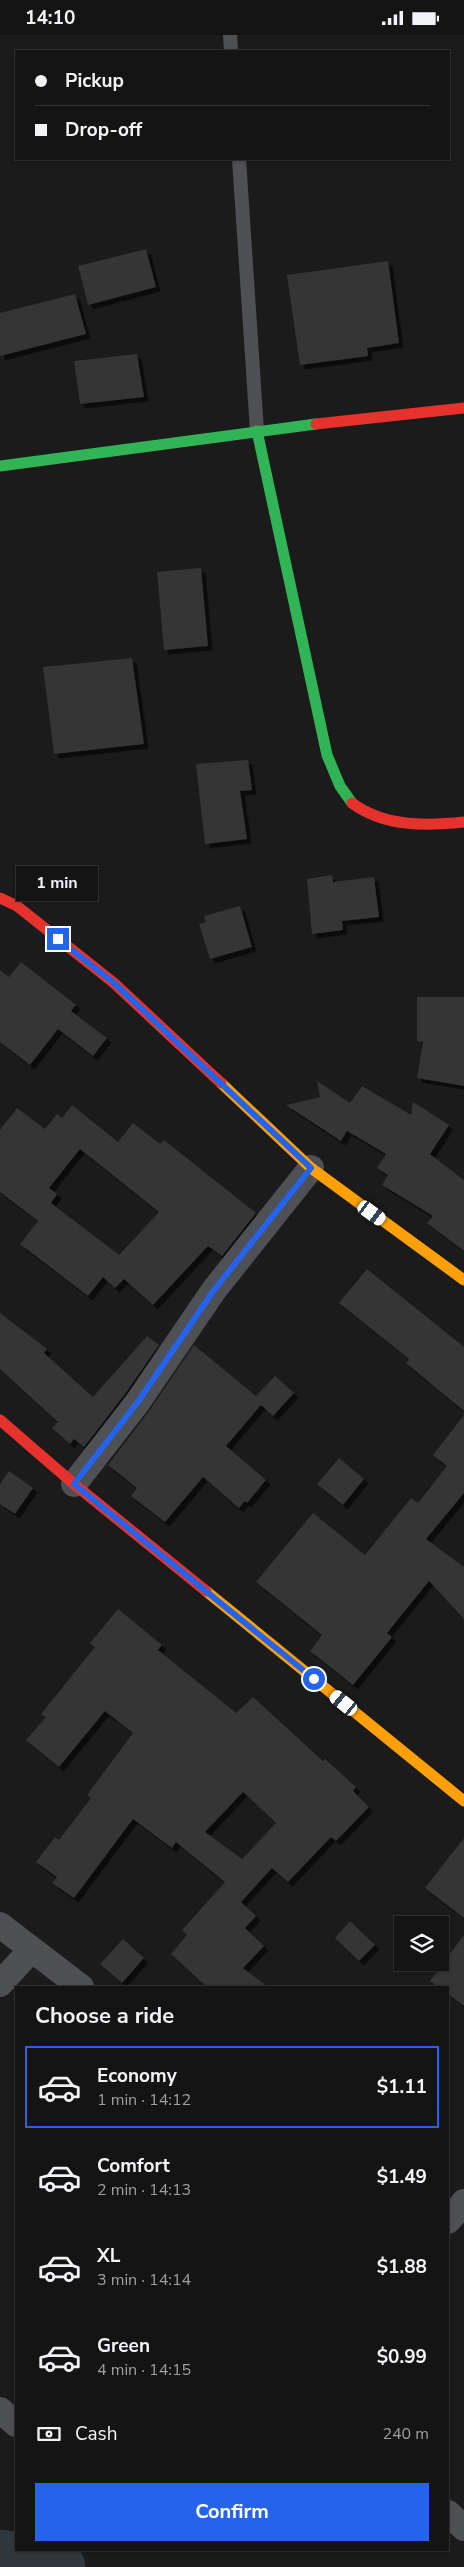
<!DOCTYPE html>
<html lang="en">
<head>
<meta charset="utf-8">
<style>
	:root { --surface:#141414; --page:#1d1d1d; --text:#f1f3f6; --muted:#9d9ea0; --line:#333334; --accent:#2563eb }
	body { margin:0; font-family:"Nunito Sans",sans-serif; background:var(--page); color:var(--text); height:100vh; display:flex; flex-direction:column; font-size:19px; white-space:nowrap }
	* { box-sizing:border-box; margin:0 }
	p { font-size:16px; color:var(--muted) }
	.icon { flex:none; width:28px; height:28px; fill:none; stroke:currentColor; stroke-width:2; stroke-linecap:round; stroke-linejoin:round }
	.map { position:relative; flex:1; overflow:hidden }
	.panel { position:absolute; left:15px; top:1951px; width:434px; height:565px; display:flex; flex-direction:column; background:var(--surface); border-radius:0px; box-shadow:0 1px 4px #0004,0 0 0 1px var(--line) }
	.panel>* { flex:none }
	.banner { position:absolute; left:15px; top:15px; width:435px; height:110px; border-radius:0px; box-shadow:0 1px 4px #0004,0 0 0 1px var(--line); display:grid; align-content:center; height:110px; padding:0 20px; background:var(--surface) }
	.fabs { position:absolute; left:394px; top:1881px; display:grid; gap:10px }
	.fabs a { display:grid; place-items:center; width:55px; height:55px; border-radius:0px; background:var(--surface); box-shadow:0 1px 4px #0004,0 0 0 1px var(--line); font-size:25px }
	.end { position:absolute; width:22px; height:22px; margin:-11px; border:6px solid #2563eb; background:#fff; box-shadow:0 0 0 2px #fff }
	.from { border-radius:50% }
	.bubble { position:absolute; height:35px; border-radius:0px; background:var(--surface); box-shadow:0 1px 4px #0004,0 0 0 1px var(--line); font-size:16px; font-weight:700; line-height:35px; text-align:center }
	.car { position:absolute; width:15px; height:30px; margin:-15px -8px; border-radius:6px; box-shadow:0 0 4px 1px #0007; background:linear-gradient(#fff 24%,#345 0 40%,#fff 0 76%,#345 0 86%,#fff 0) }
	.banner b { display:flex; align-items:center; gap:18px; height:48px; font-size:19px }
	.banner b+b { border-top:1px solid var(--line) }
	.banner i { width:12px; height:12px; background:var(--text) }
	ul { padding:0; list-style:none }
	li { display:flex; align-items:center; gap:15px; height:82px; margin:0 10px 8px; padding:0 10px; border:2px solid transparent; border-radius:0px }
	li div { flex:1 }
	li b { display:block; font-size:19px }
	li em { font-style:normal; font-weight:700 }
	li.on { border-color:var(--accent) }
	li>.icon { width:45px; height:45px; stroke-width:1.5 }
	h2 { padding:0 20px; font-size:22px; line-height:60px }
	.pay { display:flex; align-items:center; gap:12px; height:55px; padding:0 20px; font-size:19px }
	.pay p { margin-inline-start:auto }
	.primary-button { display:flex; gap:10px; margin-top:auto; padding:10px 20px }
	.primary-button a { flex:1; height:58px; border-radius:0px; background:var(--accent); color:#fff; font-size:20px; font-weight:700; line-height:58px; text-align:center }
	.status { display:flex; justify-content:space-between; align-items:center; height:35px; padding:0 25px; background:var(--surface); direction:ltr }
	.status svg { height:14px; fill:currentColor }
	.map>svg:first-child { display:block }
</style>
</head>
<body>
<div class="status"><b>14:10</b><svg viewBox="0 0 49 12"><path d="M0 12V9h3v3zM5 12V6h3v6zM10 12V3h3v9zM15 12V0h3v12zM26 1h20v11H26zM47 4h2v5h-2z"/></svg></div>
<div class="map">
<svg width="464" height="2532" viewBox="0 0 464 2532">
	<defs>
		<filter id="shadow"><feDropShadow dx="4.5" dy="4.5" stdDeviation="0" flood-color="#0009"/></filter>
	</defs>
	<rect width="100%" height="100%" fill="#1b1b1b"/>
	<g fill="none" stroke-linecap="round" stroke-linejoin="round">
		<polyline stroke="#30383e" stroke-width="51" points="0,2520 60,2532"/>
	</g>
	<g fill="#343435" fill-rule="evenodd" filter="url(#shadow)">
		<polygon points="146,214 156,252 88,270 78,231"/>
		<polygon points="388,226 399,308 367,313 368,321 300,330 287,240"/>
		<polygon points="75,259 86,299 0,321 0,278"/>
		<polygon points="137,319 144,362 80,369 74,326"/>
		<polygon points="201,533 208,611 164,615 157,537"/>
		<polygon points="132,623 144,709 54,719 43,632"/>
		<polygon points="248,725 252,755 240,756 247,804 205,809 196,729"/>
		<polygon points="332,840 333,847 374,842 379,882 342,886 343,895 312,899 307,844"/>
		<polygon points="240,871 252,912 210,924 199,889 206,887 204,881"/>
		<polygon points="21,927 76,970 71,976 107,1003 93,1021 58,994 30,1030 0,1007 0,935 9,942"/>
		<polygon points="417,962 464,962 464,1051 417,1043 423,1007 417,1006"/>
		<polygon points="317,1046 350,1068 362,1051 411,1080 413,1067 449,1090 430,1119 464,1145 464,1216 427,1188 433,1181 382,1150 388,1140 377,1133 386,1119 347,1096 341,1106 286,1070 320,1062"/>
		<path d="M72 1070 118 1107 133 1088 160 1109 164 1105 256 1178 222 1221 208 1211 153 1270 124 1244 115 1253 103 1242 88 1261 20 1209 38 1186 0 1157V1095L17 1073 45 1094 57 1079 62 1083ZM80 1114 159 1177 119 1220 51 1168 57 1159 49 1153Z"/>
		<polygon points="367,1234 464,1312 464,1376 406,1328 409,1324 339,1268"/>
		<polygon points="0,1278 47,1314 44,1318 93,1362 147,1301 159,1310 125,1359 84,1412 74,1404 70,1409 52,1393 58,1387 0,1334"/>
		<polygon points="194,1310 256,1361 275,1341 294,1358 273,1381 261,1370 226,1411 266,1445 247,1468 245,1466 239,1473 203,1442 165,1487 131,1461 137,1453 108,1430 149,1376"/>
		<polygon points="464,1380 464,1458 426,1504 464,1532 464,1584 429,1546 387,1598 392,1602 353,1650 310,1616 322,1600 256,1547 313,1478 365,1520 411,1463 418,1468 447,1431 433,1420"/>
		<polygon points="339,1423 364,1444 343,1470 317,1449"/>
		<polygon points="9,1436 33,1453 15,1479 0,1469 0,1449"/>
		<path d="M118 1574 162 1610 158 1615 236 1678 253 1662 323 1726 325 1724 356 1752 353 1756 369 1772 336 1806 331 1802 288 1847 272 1833 241 1867 256 1881 245 1893 264 1911 243 1933 268 1952H207L171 1919 187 1900 182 1895 225 1847 176 1807 172 1813 133 1784 74 1863 52 1848 57 1842 36 1827 55 1802 59 1805 91 1763 87 1760 133 1698 105 1676 59 1732 26 1705 46 1682 41 1679 95 1612 90 1608ZM243 1757 276 1788 242 1824 205 1797Z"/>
		<polygon points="464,1803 464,1883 425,1853"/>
		<polygon points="350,1886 375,1910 359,1926 335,1903"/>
		<polygon points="464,1900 464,1971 448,1959 448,1952 438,1952 430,1946"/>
		<polygon points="123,1904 144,1923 122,1948 100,1929"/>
	</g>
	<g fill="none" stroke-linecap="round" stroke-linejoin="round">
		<g stroke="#4f5053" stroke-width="14">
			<polyline points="230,0 231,16"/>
			<polyline points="239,124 257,396"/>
		</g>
		<g stroke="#4f5053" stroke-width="26">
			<polyline points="74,1449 137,1368 214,1255 311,1133"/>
			<polyline points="0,1890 81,1952"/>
			<polyline points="0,1949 31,1915"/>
			<polyline points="448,2186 464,2167"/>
			<polyline points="0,2375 16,2389"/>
			<polyline points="448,2478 464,2493"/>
		</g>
		<g stroke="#30b455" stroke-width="11">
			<polyline points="257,396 327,720 340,751 352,768"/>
			<polyline points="0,431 316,389"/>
		</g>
		<g stroke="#ff9f0a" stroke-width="11">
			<polyline points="221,1048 311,1133 464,1245"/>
			<polyline points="206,1556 464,1766"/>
		</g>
		<g stroke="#e5322d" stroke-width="11">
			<polyline points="316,389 464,373"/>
			<path d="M352 768C384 792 426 791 464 787"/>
			<polyline points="0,863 17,871 114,948 221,1048"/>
			<polyline points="0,1385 74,1449 206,1556"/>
		</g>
	</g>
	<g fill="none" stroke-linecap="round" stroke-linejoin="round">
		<polyline stroke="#2563eb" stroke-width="6" points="58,904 114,948 311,1133 214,1255 137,1368 74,1449 314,1644"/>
	</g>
</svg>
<div class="fabs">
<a><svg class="icon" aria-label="layers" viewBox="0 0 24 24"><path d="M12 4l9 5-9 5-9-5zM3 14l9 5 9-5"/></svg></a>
</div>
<i class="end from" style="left:314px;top:1644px"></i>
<i class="end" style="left:58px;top:904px"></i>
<div class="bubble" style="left:16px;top:831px;width:82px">1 min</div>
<i class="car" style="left:372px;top:1178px;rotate:126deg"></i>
<i class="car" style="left:344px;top:1668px;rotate:309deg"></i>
<div class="banner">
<b><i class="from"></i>Pickup</b>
<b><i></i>Drop-off</b>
</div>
<section class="panel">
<h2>Choose a ride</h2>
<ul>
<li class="on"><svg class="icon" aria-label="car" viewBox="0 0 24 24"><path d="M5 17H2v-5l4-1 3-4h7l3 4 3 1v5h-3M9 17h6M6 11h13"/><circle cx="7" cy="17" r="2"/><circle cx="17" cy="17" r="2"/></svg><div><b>Economy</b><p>1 min · 14:12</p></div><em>$1.11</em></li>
<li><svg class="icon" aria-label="car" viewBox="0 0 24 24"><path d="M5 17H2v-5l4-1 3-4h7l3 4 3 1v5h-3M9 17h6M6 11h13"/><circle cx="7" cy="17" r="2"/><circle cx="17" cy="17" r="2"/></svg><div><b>Comfort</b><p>2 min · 14:13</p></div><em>$1.49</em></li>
<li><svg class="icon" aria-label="car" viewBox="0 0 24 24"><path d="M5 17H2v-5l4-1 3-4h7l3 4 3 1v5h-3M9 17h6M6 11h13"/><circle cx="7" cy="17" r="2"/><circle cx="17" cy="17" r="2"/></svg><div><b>XL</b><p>3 min · 14:14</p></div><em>$1.88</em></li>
<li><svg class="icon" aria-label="car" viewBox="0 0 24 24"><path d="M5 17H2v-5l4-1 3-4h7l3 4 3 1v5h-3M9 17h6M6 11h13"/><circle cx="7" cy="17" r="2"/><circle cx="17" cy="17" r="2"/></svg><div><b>Green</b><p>4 min · 14:15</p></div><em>$0.99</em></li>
</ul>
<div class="pay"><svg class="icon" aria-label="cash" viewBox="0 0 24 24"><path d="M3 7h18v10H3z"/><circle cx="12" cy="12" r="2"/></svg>Cash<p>240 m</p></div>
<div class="primary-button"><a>Confirm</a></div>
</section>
</div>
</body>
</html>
